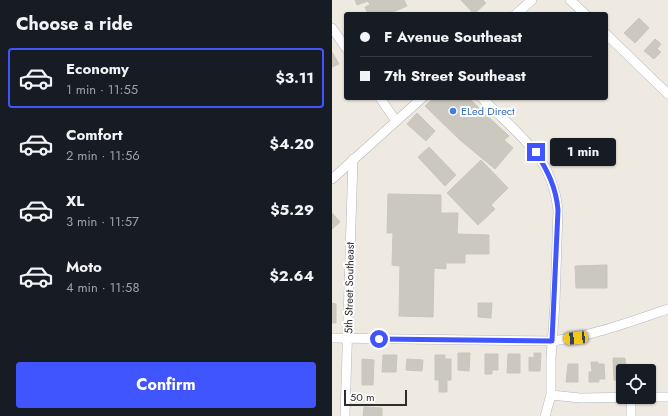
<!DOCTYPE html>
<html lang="en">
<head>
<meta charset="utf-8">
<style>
	:root { --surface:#171b24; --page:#20242c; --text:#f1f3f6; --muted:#9ea1a6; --line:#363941; --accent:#4055fd }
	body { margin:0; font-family:Jost,sans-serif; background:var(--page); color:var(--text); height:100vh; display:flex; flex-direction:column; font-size:15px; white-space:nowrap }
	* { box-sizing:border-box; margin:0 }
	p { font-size:13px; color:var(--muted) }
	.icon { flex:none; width:22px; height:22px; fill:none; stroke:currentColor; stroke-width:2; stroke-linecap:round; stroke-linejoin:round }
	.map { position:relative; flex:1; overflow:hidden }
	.panel { display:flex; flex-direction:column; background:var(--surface); width:332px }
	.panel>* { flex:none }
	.guide { position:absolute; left:12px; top:12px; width:264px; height:88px; border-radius:4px; box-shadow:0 1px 3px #0004; display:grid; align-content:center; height:88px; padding:0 16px; background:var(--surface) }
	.buttons { position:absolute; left:284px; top:364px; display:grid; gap:8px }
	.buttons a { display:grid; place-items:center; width:40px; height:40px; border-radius:4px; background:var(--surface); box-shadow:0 1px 3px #0004; font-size:20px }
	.scale { position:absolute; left:12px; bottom:10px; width:63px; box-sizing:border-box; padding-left:4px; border:2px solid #2e2e2e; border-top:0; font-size:11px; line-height:14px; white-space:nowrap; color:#2e2e2e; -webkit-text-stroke:3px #fff; paint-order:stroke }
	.end { position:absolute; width:18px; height:18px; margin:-9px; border:5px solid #4055fd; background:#fff; box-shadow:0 0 0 2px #fff }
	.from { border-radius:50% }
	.bubble { position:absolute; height:28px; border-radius:4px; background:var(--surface); box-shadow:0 1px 3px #0004; font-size:13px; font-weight:700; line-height:28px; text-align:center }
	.car { position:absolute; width:12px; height:24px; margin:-12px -6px; border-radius:5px; box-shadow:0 0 3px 1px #0007; background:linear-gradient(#f5c518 24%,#345 0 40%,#f5c518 0 76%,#345 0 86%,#f5c518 0) }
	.guide b { display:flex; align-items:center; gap:14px; height:38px; font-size:15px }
	.guide b+b { border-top:1px solid var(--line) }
	.guide i { width:10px; height:10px; background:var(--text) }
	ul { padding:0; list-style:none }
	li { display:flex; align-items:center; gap:12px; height:60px; margin:0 8px 6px; padding:0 8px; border:2px solid transparent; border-radius:4px }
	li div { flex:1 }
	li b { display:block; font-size:15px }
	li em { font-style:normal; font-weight:700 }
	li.current { border-color:var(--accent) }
	li>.icon { width:36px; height:36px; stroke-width:1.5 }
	h2 { padding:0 16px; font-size:18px; line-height:48px }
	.primary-button { display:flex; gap:8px; margin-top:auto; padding:8px 16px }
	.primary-button a { flex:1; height:46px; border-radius:4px; background:var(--accent); color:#fff; font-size:16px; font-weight:700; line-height:46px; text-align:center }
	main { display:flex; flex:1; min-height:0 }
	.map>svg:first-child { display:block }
</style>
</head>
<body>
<main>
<section class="panel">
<h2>Choose a ride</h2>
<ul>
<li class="current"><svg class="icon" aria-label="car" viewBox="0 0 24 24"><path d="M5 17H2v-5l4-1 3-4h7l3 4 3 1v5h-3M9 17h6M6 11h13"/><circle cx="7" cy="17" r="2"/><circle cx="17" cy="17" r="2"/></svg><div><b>Economy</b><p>1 min · 11:55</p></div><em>$3.11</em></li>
<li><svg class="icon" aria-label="car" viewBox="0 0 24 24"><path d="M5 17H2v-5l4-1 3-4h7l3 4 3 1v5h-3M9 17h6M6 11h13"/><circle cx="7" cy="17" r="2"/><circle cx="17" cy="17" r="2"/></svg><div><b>Comfort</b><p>2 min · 11:56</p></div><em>$4.20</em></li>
<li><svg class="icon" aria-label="car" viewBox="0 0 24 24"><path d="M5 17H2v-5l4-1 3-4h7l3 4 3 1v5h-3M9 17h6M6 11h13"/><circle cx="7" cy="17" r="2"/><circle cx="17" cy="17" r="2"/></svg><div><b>XL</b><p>3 min · 11:57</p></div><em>$5.29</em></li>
<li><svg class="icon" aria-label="car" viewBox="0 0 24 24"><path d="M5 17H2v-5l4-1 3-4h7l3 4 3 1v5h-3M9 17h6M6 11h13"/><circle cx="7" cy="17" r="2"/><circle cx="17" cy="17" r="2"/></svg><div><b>Moto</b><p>4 min · 11:58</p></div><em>$2.64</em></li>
</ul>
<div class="primary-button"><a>Confirm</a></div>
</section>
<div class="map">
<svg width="336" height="416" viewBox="0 0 336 416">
	<rect width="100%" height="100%" fill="#efeae1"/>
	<g fill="#cbc8bf" stroke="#cbc6ba">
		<polygon points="23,0 72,0 75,6 56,14 36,14 33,7 38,5 36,1 25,5"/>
		<polygon points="129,0 151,0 154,3 142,14"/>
		<polygon points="307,18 317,28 303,43 292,33"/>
		<polygon points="323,39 329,44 325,49 329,52 322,59 312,51"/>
		<polygon points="0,52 7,64 0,67"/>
		<polygon points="102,98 137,98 153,114 128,140 93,106"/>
		<polygon points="85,113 103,131 94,141 75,124"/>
		<polygon points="153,114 177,136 172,140 181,148 163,169 128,140"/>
		<polygon points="97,147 124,175 113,186 86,157"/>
		<polygon points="149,160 176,188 159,205 163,209 146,225 115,193"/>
		<polygon points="56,194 109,195 109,213 126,213 125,234 157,235 157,254 133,254 133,263 114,263 114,269 102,268 101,317 67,316 68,266 60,265 61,233 55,233"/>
		<polygon points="0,213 8,222 0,229"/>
		<polygon points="275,265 275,288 244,288 243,266"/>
		<polygon points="0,303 4,304 4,323 0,323"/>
		<polygon points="146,303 160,303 159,318 146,317"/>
		<polygon points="126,353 138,353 137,371 126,370"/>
		<polygon points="202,353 209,353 208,371 197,371 197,357 202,358"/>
		<polygon points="153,354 166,354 166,370 160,370 160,374 153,374"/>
		<polygon points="176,354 188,354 188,373 175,373"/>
		<polygon points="51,355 65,355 64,372 50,372"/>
		<polygon points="103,355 113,355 113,359 119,359 119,380 115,380 115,392 107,392 107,380 103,380"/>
		<polygon points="281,358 293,358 294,371 291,371 291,380 282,380"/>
		<polygon points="30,359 42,360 41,385 30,385"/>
		<polygon points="75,359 91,360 90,371 74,370"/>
		<polygon points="259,362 266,362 266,364 272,364 273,379 267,379 267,382 257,382 257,372 260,372"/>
		<polygon points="236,364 246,364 246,382 234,382"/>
		<rect x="302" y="368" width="12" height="3"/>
		<polygon points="32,407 50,408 50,416 31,416"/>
	</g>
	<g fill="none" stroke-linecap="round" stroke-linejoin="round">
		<g stroke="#b4b6c1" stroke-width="10">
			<g id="minor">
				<polyline points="238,0 253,14"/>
				<polyline points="184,14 200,0"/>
				<polyline points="0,28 14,48"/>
				<polyline points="274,34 336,94"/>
				<polyline points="48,98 64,121"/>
				<path d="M150 98C186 135 220 155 226 210L223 303 219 358V395L213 416"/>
				<polyline points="0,179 90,98"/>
				<path d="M0 338 220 341C261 336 297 322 336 309"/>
				<polyline points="219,395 248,398 316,397"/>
				<polyline points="299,397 299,416"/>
				<polyline points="317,397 336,397"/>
				<polyline points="13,416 21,159"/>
			</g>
		</g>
		<use href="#minor" stroke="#fff" stroke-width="9"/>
	</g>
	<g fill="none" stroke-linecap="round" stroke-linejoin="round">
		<path stroke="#4055fd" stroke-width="5" d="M47 339 220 341 226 210C224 187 216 172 204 152"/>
	</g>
	<circle fill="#3f7fe0" stroke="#fff" stroke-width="1.5" cx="121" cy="111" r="4"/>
	<g text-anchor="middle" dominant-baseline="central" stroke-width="4" stroke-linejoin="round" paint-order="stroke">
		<g font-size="11" fill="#366cbe" stroke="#fff" text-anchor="start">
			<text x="129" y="111">ELed Direct</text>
		</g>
		<g font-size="11" fill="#2e2e2e" stroke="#fff">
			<text transform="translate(17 288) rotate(-89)">5th Street Southeast</text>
		</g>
	</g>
</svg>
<div class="buttons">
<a><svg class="icon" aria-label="locate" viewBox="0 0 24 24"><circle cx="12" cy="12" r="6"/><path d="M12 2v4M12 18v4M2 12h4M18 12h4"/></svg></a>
</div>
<div class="scale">50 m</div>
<i class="end from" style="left:47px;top:339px"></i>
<i class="end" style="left:204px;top:152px"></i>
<div class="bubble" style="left:218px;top:138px;width:66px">1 min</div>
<i class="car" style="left:244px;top:338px;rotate:264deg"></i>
<div class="guide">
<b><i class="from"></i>F Avenue Southeast</b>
<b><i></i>7th Street Southeast</b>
</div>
</div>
</main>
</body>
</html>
